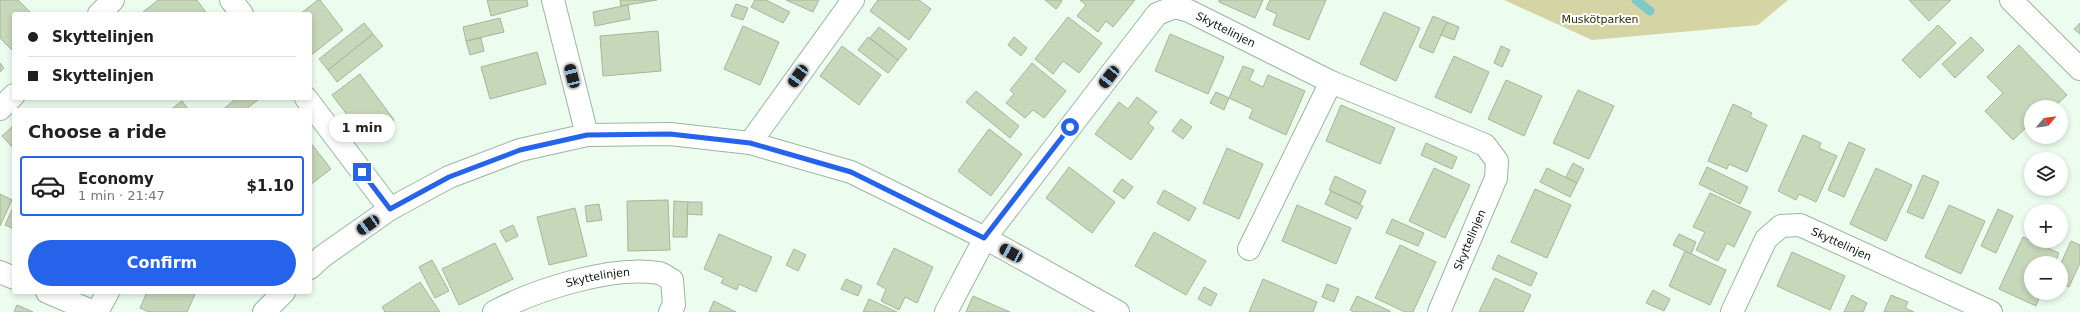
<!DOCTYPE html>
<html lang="en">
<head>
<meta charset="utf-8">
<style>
	:root { --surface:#fff; --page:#f6f6f6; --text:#202124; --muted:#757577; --line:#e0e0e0; --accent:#2563eb }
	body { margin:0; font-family:"DejaVu Sans",sans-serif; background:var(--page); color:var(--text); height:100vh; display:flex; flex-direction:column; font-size:15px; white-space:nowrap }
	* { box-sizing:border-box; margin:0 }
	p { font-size:13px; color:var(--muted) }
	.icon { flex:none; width:22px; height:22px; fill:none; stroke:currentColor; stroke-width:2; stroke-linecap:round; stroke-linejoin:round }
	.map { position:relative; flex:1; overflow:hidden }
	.sheet { position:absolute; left:12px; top:108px; width:300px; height:186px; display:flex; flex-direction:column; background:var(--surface); border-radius:4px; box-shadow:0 2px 6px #0003 }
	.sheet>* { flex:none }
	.hud { position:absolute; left:12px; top:12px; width:300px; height:88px; border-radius:4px; box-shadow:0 2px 6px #0003; display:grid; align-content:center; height:88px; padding:0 16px; background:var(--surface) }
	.needle { width:26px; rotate:61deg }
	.controls { position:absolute; left:2024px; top:100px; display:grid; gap:8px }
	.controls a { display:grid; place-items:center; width:44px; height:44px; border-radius:50%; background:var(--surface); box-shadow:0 2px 6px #0003; font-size:20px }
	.end { position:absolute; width:18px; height:18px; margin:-9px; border:5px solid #2563eb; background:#fff; box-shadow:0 0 0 2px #fff }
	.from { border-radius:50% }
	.bubble { position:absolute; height:28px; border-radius:14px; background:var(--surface); box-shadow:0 2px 6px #0003; font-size:13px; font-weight:600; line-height:28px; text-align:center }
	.car { position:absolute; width:12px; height:24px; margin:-12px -6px; border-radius:5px; box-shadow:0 0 3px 1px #0007; background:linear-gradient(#222 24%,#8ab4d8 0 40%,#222 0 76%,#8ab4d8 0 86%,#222 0) }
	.hud b { display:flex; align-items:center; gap:14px; height:38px; font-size:15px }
	.hud b+b { border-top:1px solid var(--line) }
	.hud i { width:10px; height:10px; background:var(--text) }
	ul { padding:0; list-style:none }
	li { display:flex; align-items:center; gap:12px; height:60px; margin:0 8px 6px; padding:0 8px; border:2px solid transparent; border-radius:4px }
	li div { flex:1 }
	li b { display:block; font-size:15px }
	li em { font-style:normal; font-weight:600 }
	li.current { border-color:var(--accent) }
	li>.icon { width:36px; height:36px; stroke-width:1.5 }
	h2 { padding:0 16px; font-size:18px; line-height:48px }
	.cta { display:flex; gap:8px; margin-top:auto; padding:8px 16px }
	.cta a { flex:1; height:46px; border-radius:24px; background:var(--accent); color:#fff; font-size:16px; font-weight:600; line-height:46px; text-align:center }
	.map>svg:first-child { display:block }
</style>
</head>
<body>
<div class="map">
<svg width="2080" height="312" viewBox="0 0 2080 312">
	<rect width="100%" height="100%" fill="#ecfdf0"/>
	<polygon fill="#d4d4a4" points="1504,0 1788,0 1758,25 1592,40"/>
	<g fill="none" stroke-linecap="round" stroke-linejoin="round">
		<polyline stroke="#81c7c8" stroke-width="9" points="1636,0 1650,11"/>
	</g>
	<g fill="#c7d7b9" stroke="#a7b599">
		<polygon points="0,0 18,0 32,14 14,14 14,52 0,38"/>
		<polygon points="158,0 197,0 207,14 144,14 143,12"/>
		<polygon points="318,0 320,0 343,30 310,56 310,14 300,14"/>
		<polygon points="487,0 527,0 528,6 491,16"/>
		<polygon points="620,0 657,0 621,6"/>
		<polygon points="755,0 766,0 790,12 783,23 751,7"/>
		<polygon points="786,0 819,0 813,12"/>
		<polygon points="878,0 919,0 931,9 909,40 870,11"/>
		<polygon points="1045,0 1061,0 1062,1 1056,9"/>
		<polygon points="1080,0 1135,0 1113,27 1106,21 1098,32 1077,16 1086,5"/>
		<polygon points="1219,0 1263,0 1255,18 1219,2"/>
		<polygon points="1270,0 1326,0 1309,40 1273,25 1277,14 1266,9"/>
		<polygon points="1909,0 1951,0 1929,21"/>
		<polygon points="736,4 748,8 743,20 731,16"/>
		<polygon points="628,5 630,19 595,26 593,12"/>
		<polygon points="1384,12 1420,28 1396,81 1360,64"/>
		<polygon points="1433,16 1447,22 1433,53 1419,47"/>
		<polygon points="1068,17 1102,43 1079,73 1063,61 1053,74 1035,59"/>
		<polygon points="500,18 504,32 466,41 463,27"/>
		<polygon points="1447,22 1459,27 1454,40 1441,35"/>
		<polygon points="364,23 373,34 328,70 319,59"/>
		<polygon points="2080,23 2080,34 2074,29"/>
		<polygon points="1938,25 1956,43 1920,78 1902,60"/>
		<polygon points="743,26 779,42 760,85 724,69"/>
		<polygon points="879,27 907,49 898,60 870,38"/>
		<polygon points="658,31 661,71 603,76 600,36"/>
		<polygon points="373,34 383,46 337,82 328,70"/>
		<polygon points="1170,34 1224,57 1208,94 1155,71"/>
		<polygon points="868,37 898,60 888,73 858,50"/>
		<polygon points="1014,37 1027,48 1021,56 1008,45"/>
		<polygon points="1971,37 1984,50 1955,78 1942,64"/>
		<polygon points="481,38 484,51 470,55 466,41"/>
		<polygon points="2019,45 2067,95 2054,107 2031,107 2031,123 2013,140 1985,111 2003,93 1987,77"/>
		<polygon points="842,46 881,75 859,105 820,76"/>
		<polygon points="1501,46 1510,50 1502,67 1494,63"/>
		<polygon points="537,52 546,84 490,99 481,67"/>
		<polygon points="1454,56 1489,72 1471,113 1435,97"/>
		<polygon points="0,63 4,68 0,72"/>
		<polygon points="1032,63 1066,91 1044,118 1033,110 1025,118 1006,103 1014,94 1010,90"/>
		<polygon points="1243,66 1254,70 1249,80 1263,87 1268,75 1305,91 1286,135 1249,118 1253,109 1229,98"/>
		<polygon points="360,74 394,120 367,141 332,95"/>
		<polygon points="1506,80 1542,96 1524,136 1488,119"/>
		<polygon points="1578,90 1614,106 1589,159 1553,143"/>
		<polygon points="976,91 1019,126 1010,138 966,102"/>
		<polygon points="1216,92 1229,98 1224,110 1210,103"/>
		<polygon points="1137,97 1157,112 1148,123 1154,128 1131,160 1095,134 1119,102 1128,109"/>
		<polygon points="237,98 256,98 258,100 245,110 222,110"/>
		<polygon points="182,101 189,110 170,110"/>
		<polygon points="1733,104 1752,113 1750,117 1767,125 1747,172 1729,164 1727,169 1708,161"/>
		<polygon points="1341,105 1395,128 1380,164 1326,141"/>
		<polygon points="1181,119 1192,127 1183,139 1172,131"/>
		<polygon points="14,125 14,149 2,136"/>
		<polygon points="989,129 1022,154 991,196 958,171"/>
		<polygon points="1803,135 1821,143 1819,148 1837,156 1816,202 1799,194 1796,200 1778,191"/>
		<polygon points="310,142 331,169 310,185"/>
		<polygon points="1849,142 1865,149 1844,197 1828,190"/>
		<polygon points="1426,143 1457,157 1452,169 1421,155"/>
		<polygon points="1227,148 1263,164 1239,219 1203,203"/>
		<polygon points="1573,163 1584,169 1577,183 1566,177"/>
		<polygon points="1069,167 1115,202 1092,233 1046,198"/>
		<polygon points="1707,167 1748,187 1740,204 1699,184"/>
		<polygon points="1434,168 1470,185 1445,238 1409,221"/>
		<polygon points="1547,168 1577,183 1570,197 1540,182"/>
		<polygon points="1876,168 1912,185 1886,241 1850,224"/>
		<polygon points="1923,175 1939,182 1923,219 1907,212"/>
		<polygon points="1335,176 1366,191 1360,204 1329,190"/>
		<polygon points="1122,179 1133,187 1124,199 1113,191"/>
		<polygon points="1535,189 1571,205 1547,258 1511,242"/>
		<polygon points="1164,190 1196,208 1189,221 1157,203"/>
		<polygon points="1331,191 1363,206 1357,219 1325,204"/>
		<polygon points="1710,193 1751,212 1734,247 1727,243 1718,261 1696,250 1705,232 1693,227"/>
		<polygon points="0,194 12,200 0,226"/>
		<polygon points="668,200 670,250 628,251 627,201"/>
		<polygon points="674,201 688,202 687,237 673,237"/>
		<polygon points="688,202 702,202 702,215 687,214"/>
		<polygon points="599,204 602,220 587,222 585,206"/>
		<polygon points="14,205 14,229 5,225"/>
		<polygon points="1297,205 1351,228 1336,264 1282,241"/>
		<polygon points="1949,205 1985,221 1961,274 1925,257"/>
		<polygon points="575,208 587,256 549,265 537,217"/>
		<polygon points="1998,209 2013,216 1996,253 1981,246"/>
		<polygon points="1392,219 1424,233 1418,246 1386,233"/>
		<polygon points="513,225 518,236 506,242 500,231"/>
		<polygon points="1154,232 1206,261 1186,295 1135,266"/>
		<polygon points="719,234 772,257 756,292 739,284 737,290 721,283 724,278 704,269"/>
		<polygon points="1679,234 1696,242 1691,254 1673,245"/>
		<polygon points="2023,237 2059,253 2055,263 2031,263 2031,293 2041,293 2036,306 1999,289"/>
		<polygon points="2071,241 2080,245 2080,263 2069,287 2061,284 2061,263"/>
		<polygon points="495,243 513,279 459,305 442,269"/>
		<polygon points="1400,245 1436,262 1413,312 1405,312 1375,298"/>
		<polygon points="894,248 933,267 917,303 905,297 899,310 881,301 886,289 877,284"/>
		<polygon points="794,249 806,255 798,271 786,265"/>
		<polygon points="1685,251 1726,270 1710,305 1669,286"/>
		<polygon points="1792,252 1845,276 1830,310 1777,286"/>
		<polygon points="1498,255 1537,273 1531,286 1492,269"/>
		<polygon points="432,260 449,291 435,298 419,267"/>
		<polygon points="1495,278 1531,295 1523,312 1479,312"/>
		<polygon points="846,279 862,286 858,296 841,289"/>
		<polygon points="1263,279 1317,302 1313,312 1249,312"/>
		<polygon points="420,282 440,312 385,312 382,307"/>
		<polygon points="1327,284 1339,289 1334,302 1322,297"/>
		<polygon points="1204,287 1217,294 1211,306 1198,299"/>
		<polygon points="1653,290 1670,299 1664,311 1646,303"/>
		<polygon points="147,292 196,292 187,312 149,312 140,308"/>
		<polygon points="1852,295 1867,303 1863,312 1844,312"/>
		<polygon points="1891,295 1908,302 1905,308 1914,312 1884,312"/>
		<polygon points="973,296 1010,312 966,312"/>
		<polygon points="1357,296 1390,311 1390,312 1354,312 1350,310"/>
		<polygon points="869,299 897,312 863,312"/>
		<polygon points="714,301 736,312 709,312"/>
		<polygon points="17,305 33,312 14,312"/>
	</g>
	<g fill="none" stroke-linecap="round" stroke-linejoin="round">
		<g stroke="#9ab6a0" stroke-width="24">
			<g id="minor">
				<polyline points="231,0 242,14"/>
				<polyline points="553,0 587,135"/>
				<polyline points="2011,0 2080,69"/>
				<polyline points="99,14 113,0"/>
				<polyline points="1331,82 1485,145 1497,161 1496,178 1439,312"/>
				<polyline points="306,98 390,209"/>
				<polyline points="0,109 14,95"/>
				<polyline points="750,143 853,0"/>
				<polyline points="310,268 323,256 390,209 449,177 520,150 587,135 670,134 750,143 851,172 985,238 1118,312"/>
				<polyline points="0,272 14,278"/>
				<polyline points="47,292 94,312"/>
				<polyline points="97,312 108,292"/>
				<polyline points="264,312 284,292"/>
				<path id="s1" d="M494 312C535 290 612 265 659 273 663 274 668 278 672 280L674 305 670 312"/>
				<path id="s2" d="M946 312 985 238 1157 14 1175 7 1189 11 1331 82 1249 249"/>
				<path id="s3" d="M1732 312 1766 239 1781 226 1800 225 1991 312"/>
			</g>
		</g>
		<use href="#minor" stroke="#fff" stroke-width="22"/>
	</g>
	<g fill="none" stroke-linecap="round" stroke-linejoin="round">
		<polyline stroke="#2563eb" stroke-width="5" points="362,172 390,209 449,177 520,150 587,135 670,134 750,143 851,172 984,238 1070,127"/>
	</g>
	<g text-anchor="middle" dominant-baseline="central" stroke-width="4" stroke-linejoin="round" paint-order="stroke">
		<g font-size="11" fill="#2d2c01" stroke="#fff">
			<text x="1600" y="19">Muskötparken</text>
		</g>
		<g font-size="11" fill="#0d1810" stroke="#fff">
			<text stroke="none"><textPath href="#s2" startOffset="441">Skyttelinjen</textPath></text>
			<text transform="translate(1470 240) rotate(-67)">Skyttelinjen</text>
			<text stroke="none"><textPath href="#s3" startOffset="165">Skyttelinjen</textPath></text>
			<text stroke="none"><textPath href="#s1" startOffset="110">Skyttelinjen</textPath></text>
		</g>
	</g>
</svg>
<div class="controls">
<a><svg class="needle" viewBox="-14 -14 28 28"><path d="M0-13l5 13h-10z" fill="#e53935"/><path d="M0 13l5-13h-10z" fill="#757577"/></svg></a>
<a><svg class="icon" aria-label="layers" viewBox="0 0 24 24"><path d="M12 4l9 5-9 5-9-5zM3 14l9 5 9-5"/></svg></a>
<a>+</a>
<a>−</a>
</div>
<i class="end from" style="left:1070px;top:127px"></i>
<i class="end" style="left:362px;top:172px"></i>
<div class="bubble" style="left:329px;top:114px;width:66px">1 min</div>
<i class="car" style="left:572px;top:76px;rotate:346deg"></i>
<i class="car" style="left:798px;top:76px;rotate:216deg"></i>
<i class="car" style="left:1109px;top:77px;rotate:218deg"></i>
<i class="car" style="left:368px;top:225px;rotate:235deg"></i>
<i class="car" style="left:1011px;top:253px;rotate:299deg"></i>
<div class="hud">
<b><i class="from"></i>Skyttelinjen</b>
<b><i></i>Skyttelinjen</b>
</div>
<section class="sheet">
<h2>Choose a ride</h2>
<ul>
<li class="current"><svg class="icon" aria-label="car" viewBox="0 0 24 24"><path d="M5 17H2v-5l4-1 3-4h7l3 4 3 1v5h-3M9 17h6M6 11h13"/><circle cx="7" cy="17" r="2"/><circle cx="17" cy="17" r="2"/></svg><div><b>Economy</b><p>1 min · 21:47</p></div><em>$1.10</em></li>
</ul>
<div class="cta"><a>Confirm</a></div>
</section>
</div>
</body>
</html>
